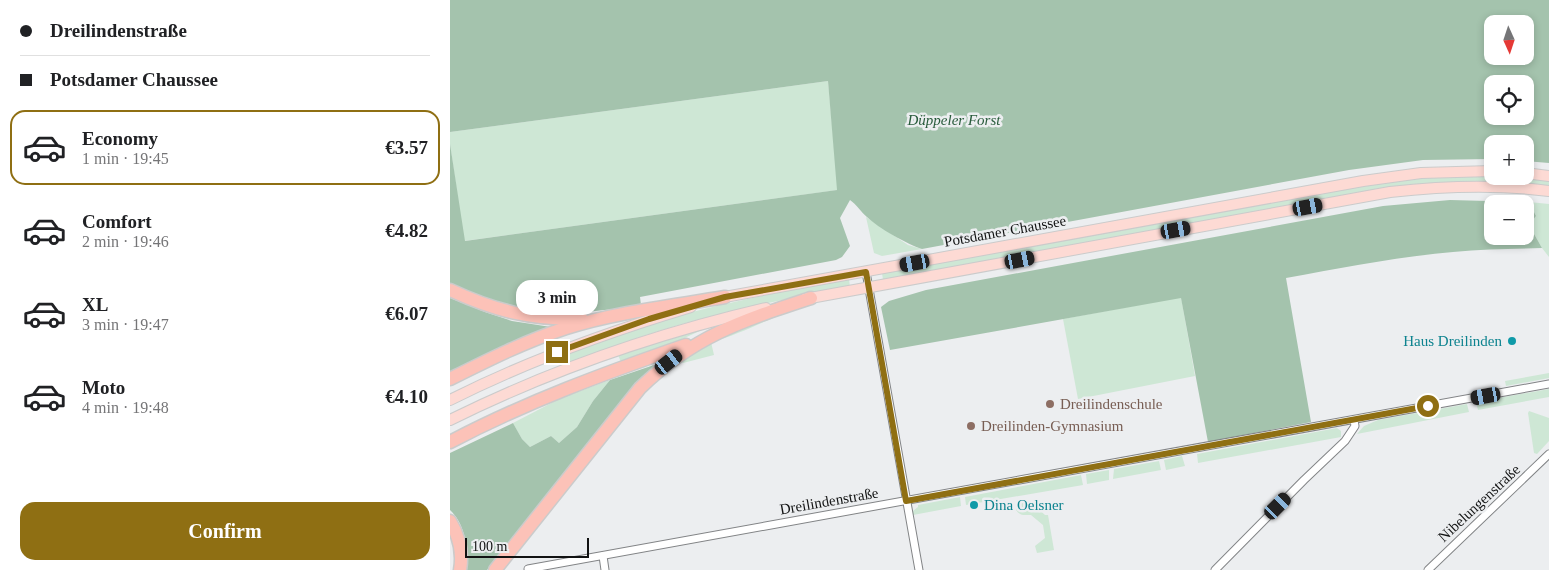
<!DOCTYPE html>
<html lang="en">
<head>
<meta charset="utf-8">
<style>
	:root { --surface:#fff; --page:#f2f2f2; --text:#202124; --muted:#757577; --line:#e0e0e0; --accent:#8f6f13 }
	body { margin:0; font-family:"Times New Roman",serif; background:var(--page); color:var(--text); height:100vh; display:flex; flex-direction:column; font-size:19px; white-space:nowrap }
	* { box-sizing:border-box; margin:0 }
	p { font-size:16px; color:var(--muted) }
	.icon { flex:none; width:28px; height:28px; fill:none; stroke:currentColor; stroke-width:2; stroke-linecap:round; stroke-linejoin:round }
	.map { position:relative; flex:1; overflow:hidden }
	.panel { display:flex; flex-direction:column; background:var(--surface); width:450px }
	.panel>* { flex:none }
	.guide { display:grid; align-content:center; height:110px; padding:0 20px; background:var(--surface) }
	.needle { width:32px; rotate:177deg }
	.fabs { position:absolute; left:1034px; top:15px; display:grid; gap:10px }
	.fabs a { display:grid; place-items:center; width:50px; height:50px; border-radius:10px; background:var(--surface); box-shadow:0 2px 8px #0003; font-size:25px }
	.scale { position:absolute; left:15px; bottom:12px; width:124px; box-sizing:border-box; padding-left:5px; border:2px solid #111212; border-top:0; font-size:14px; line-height:18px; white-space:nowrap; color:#111212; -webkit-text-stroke:4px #eceef0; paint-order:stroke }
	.end { position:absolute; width:22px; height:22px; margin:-11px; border:6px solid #8f6f13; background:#fff; box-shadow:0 0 0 2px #fff }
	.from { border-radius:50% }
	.bubble { position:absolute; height:35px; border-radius:15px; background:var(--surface); box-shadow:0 2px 8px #0003; font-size:16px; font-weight:700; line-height:35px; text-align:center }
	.car { position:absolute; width:15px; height:30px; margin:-15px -8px; border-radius:6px; box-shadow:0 0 4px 1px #0007; background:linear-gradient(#222 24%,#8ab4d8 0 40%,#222 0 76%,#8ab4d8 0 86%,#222 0) }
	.guide b { display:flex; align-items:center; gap:18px; height:48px; font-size:19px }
	.guide b+b { border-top:1px solid var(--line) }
	.guide i { width:12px; height:12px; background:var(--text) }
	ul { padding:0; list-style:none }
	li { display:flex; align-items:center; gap:15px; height:75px; margin:0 10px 8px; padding:0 10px; border:2px solid transparent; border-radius:15px }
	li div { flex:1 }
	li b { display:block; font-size:19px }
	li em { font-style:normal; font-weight:700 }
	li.current { border-color:var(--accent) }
	li>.icon { width:45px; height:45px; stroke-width:1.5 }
	.button { display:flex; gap:10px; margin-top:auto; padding:10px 20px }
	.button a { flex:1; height:58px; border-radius:15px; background:var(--accent); color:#fff; font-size:20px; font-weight:700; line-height:58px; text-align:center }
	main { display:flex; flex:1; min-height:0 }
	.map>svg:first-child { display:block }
</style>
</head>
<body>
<main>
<section class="panel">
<div class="guide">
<b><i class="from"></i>Dreilindenstraße</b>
<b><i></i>Potsdamer Chaussee</b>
</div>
<ul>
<li class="current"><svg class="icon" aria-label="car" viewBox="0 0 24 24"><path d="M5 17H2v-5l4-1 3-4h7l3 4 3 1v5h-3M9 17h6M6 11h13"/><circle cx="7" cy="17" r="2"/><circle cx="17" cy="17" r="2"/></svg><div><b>Economy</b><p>1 min · 19:45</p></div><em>€3.57</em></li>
<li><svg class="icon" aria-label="car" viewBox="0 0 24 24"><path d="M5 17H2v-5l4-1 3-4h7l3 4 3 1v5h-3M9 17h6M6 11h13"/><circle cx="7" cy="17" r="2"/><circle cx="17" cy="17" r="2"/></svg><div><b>Comfort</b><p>2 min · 19:46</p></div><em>€4.82</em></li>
<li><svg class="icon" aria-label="car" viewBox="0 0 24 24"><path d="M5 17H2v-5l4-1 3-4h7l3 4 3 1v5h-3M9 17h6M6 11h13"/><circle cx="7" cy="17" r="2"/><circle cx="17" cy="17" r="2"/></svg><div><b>XL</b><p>3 min · 19:47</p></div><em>€6.07</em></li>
<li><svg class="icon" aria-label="car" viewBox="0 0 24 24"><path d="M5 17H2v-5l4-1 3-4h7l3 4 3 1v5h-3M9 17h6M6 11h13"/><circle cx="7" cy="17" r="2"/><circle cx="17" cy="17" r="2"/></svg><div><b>Moto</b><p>4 min · 19:48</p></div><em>€4.10</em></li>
</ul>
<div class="button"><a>Confirm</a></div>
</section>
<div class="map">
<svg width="1099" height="570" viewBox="0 0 1099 570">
	<rect width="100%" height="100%" fill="#eceef0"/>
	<g fill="#cee7d5">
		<polygon points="378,81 388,190 14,241 0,144 0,132"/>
		<polygon points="1042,175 1042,176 1068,176 1099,179 1099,187 1027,182 433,280 432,273 905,186 970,177"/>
		<polygon points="1079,202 1099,204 1099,257 1092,248 1079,225 1086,216"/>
		<polygon points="416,217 458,245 472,249 432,256 424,253"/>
		<path d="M399 279 400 287C347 297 294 307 243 321 198 333 155 349 112 365L109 355C143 343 178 330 213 320 274 302 336 291 399 279Z"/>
		<polygon points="731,297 745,376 628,399 613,319"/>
		<path d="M351 308C320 317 292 334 261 342L264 355 233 363 230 359 260 340 333 312Z"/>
		<polygon points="254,329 217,346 171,362 168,355"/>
		<polygon points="1099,373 1099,378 1056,386 1055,381"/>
		<polygon points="160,380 143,401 127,427 109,443 101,436 80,447 72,439 63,423 111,398"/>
		<polygon points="1099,389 1099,397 1028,410 1026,402"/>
		<polygon points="1017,404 1019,412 907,434 914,426 928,420"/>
		<polygon points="1079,411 1099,418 1099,441 1087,454 1084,453 1078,413"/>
		<polygon points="887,428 891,431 891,437 748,463 747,454"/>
		<polygon points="732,456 735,466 716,470 714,460"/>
		<polygon points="709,461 711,470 663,479 664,469"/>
		<polygon points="659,470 659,480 637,484 636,474"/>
		<polygon points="631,475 633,485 516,505 515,497"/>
		<polygon points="510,497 511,506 463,515 463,511 468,507 468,505"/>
		<path d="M575 501 583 504 595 515H598L604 550 587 553 585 546 595 538 593 525 581 515C574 515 570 516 566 510L569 502Z"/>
	</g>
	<g fill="#a4c3ad" fill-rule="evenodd">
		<path d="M0 0H1099V163L1075 161V144H1042V159L973 160 899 170 472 249C457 244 428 228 417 217 411 212 407 205 400 200L390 218 400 246 392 257 386 260 190 297 191 305C147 312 109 316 65 308 42 304 21 292 0 283V144L15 241 387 190 378 81 0 132ZM1042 24H1075V56H1042ZM1042 84H1075V116H1042Z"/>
		<path d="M1000 200 1079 202 1086 216 1079 225 1092 248C1062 249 1033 249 1003 252 947 257 891 268 836 278L861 422 758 442 731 298 440 350 431 307 439 301 476 290 933 206ZM1042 204H1075V236H1042Z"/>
		<polygon points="0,298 35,312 62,321 101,327 0,373"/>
		<path d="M204 365 155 423 37 570H17C18 550 16 525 0 510V453L63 423 72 439 80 447 101 436 109 443 127 427 143 401 160 380Z"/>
	</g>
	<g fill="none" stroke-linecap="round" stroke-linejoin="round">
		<g stroke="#828486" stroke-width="9">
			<g id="street">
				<polyline points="416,272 469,570"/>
				<polyline points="153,556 155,570"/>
				<polyline points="78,569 1099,384"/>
				<polyline points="765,570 854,480 895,441 905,426 904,420"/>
				<polyline points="978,570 1099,454"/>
			</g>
		</g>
		<g stroke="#cbcbcb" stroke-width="12">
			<g id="primary">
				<polyline points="1075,173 1099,176"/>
				<polyline points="269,298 913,181 971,173 1042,171"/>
				<path d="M355 299 940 192C993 186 1046 184 1099 191"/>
				<path d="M0 400C77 361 158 332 241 307"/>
				<path d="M0 420C103 369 204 334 316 308"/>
			</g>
		</g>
		<g stroke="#cbcbcb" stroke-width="15">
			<g id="highway">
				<path d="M0 290C45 311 82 320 132 319"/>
				<path d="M0 379C38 360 76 341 116 328 167 312 222 306 275 297"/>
				<path d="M0 442C76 402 155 373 236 345"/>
				<path d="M0 521C9 536 13 553 10 570"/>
				<path d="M45 570 190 388C244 336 291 321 361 298"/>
			</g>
		</g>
		<use href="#street" stroke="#fff" stroke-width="7"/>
		<use href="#primary" stroke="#fddad4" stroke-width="10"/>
		<use href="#highway" stroke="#fcc2b8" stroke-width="12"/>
	</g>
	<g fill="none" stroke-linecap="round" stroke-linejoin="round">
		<polyline stroke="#8f6f13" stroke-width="6" points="107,352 199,319 275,297 416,272 456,501 978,406"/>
	</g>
	<g fill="#0f9aa8" stroke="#eceef0" stroke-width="2">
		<circle cx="1062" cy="341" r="5"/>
		<circle cx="524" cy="505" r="5"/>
	</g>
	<g fill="#8d6e63" stroke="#eceef0" stroke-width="2">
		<circle cx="600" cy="404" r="5"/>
		<circle cx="521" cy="426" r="5"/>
	</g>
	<g text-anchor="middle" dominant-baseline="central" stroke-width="5" stroke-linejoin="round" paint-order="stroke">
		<g font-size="15" font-style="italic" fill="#285b3b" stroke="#eceef0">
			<text x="504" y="120">Düppeler Forst</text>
		</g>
		<g font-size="15" fill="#111212" stroke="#eceef0">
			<text transform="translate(555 231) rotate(-10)">Potsdamer Chaussee</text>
			<text transform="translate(379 501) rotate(-10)">Dreilindenstraße</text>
			<text transform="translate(1029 503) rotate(-43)">Nibelungenstraße</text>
		</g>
		<g font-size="15" fill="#0d838f" stroke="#eceef0" text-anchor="end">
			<text x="1052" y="341">Haus Dreilinden</text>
			<text x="534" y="505" text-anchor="start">Dina Oelsner</text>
		</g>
		<g font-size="15" fill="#785e54" stroke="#eceef0" text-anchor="start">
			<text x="610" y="404">Dreilindenschule</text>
			<text x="531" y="426">Dreilinden-Gymnasium</text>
		</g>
	</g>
</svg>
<div class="fabs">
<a><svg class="needle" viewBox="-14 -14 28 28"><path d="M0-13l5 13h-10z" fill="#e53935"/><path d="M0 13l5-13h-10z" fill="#757577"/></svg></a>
<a><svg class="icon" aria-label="locate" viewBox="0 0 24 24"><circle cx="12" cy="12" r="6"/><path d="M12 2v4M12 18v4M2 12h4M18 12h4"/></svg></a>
<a>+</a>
<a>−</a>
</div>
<div class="scale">100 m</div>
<i class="end from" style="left:978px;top:406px"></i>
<i class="end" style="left:107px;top:352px"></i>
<div class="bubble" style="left:66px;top:280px;width:82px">3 min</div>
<i class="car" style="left:858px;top:207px;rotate:80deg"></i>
<i class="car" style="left:726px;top:230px;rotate:80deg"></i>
<i class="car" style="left:570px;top:260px;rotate:79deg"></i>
<i class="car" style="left:465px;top:263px;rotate:260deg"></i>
<i class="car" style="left:219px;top:362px;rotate:52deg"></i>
<i class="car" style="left:1036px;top:396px;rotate:260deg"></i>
<i class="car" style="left:828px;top:506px;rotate:45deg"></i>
</div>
</main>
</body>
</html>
